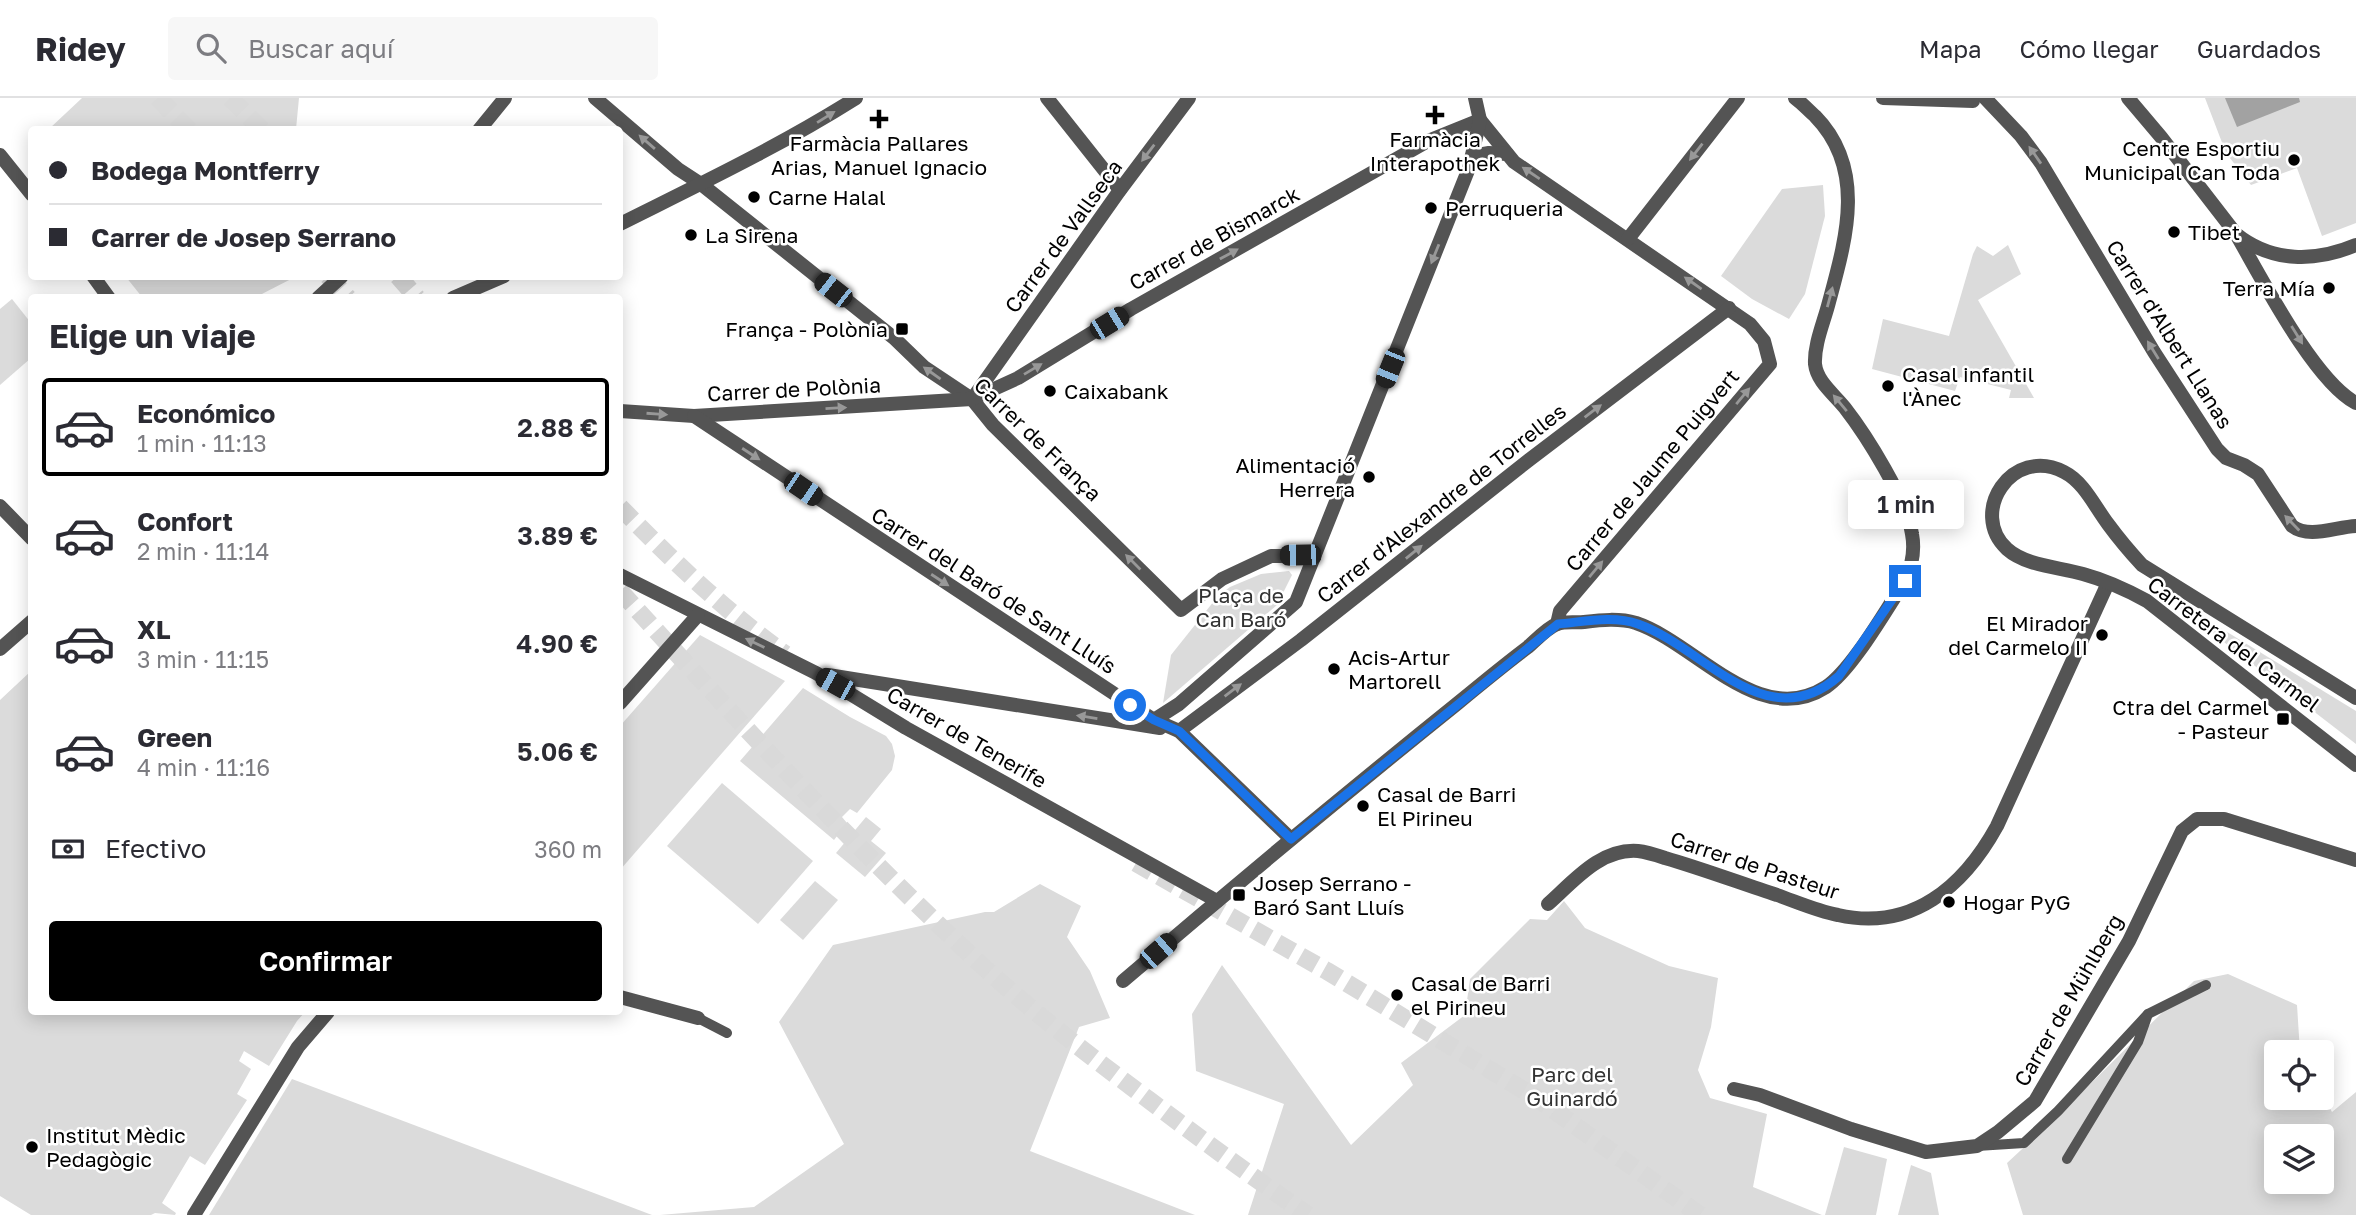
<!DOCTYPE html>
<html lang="es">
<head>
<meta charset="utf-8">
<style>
	:root { --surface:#fff; --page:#f7f7f7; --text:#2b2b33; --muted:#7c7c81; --line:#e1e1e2; --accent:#000 }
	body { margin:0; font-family:"Golos Text",sans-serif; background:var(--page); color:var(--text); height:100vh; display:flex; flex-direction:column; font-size:26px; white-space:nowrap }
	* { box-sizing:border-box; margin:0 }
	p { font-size:23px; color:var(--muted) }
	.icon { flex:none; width:38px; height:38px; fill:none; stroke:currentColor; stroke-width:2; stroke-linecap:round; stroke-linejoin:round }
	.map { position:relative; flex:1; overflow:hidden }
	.drawer { position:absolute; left:28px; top:196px; width:595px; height:721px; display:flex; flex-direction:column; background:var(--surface); border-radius:7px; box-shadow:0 4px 18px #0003 }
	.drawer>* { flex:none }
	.hud { position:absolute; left:28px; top:28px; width:595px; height:154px; border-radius:7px; box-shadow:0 4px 18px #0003; display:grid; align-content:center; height:154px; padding:0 21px; background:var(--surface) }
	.buttons { position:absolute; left:2264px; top:942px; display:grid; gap:14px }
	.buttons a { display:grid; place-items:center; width:70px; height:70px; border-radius:7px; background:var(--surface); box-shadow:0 4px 18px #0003; font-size:35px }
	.end { position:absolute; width:32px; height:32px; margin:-16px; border:9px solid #1a73e8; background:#fff; box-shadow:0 0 0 4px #fff }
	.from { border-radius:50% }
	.bubble { position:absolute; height:49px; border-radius:7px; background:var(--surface); box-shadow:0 4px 18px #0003; font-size:23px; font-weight:600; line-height:49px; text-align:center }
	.car { position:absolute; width:21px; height:42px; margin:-21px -10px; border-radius:9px; box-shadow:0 0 5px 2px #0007; background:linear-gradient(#222 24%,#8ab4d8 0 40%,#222 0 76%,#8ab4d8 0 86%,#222 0) }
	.hud b { display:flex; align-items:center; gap:24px; height:66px; font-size:26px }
	.hud b+b { border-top:2px solid var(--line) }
	.hud i { width:18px; height:18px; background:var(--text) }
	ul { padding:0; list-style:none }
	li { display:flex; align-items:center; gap:21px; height:98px; margin:0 14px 10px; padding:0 7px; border:4px solid transparent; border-radius:7px }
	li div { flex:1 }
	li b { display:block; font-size:26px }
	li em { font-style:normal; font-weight:600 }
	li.selected { border-color:var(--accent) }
	li>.icon { width:63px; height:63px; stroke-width:1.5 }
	h2 { padding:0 21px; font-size:32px; line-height:84px }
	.pay { display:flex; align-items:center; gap:18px; height:77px; padding:0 21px; font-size:26px }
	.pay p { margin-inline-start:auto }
	.primary-button { display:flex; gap:14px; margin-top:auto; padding:14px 21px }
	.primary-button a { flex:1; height:80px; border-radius:7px; background:var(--accent); color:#fff; font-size:28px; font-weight:600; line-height:80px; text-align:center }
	header { display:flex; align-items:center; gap:42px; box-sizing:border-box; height:98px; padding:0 35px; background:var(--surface); border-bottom:2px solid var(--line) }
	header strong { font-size:33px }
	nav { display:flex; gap:38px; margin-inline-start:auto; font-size:24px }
	.search { width:490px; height:63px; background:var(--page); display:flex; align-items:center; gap:18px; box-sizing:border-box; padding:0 24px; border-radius:7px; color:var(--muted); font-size:26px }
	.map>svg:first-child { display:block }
</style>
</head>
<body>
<header>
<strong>Ridey</strong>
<div class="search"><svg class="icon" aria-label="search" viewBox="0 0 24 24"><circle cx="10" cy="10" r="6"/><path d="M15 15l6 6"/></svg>Buscar aquí</div>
<nav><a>Mapa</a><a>Cómo llegar</a><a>Guardados</a></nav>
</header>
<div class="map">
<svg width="2356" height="1117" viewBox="0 0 2356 1117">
	<rect width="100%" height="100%" fill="#fff"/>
	<g fill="#dbdbdb" fill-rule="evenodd">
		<polygon points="82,0 299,0 296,31 49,31"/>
		<polygon points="2205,0 2356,0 2356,125 2322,138 2297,70 2251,87 2226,55"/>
		<polygon points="1823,87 1825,118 1805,196 1789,221 1752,201 1721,178 1782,91"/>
		<polygon points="2008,147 2021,176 1978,202 2034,300 2009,300 2011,292 1960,279 1955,293 1872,271 1883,221 1949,238 1973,156 1977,148 1993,158"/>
		<polygon points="227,178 295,179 256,199 142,199 126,179"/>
		<polygon points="12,201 31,225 31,260 0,287 0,211"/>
		<polygon points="1289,473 1292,477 1277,507 1163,605 1171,557 1218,498 1230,489 1261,476"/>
		<polygon points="2178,504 2356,613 2356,646 2176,507"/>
		<polygon points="700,537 785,583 620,772 620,628"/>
		<polygon points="31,573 32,914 305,914 297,923 269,968 244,953 239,963 251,971 237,996 247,1002 205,1067 190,1058 162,1105 176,1115 175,1117 155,1115 151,1117 31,1117 0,1098 0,602"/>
		<polygon points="803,590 850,619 886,638 892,646 895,658 892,672 857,715 850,711 842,719 847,725 834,742 740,663"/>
		<polygon points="722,685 813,763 758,826 667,748"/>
		<polygon points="866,719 881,731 871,743 886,755 865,779 836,755"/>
		<polygon points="815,783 838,802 803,842 780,822"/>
		<polygon points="1040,786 1081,808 1067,839 1090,873 1110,920 1079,929 1030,1053 1195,1117 660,1117 754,1109 844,1046 779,924 833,847 985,814 994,814"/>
		<polygon points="1564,803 1585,830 1669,868 1718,880 1711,929 1698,972 1710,1000 1767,1016 1753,1089 1822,1117 1248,1117 1284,1006 1196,973 1192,916 1222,867 1351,1047 1413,987 1401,965 1465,917 1470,881 1530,821 1547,822"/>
		<path d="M2228 876 2297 907 2300 954H2277V999H2322V996L2332 1014 2356 994V1117H2023L2007 1065 2063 1013 2194 883ZM2277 1038H2322V1083H2277Z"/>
		<polygon points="292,981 652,1117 209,1117"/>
		<polygon points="1844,1049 1887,1061 1876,1117 1825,1117"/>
		<polygon points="1911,1067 1931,1075 1939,1117 1898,1117"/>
	</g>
	<polygon fill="#a2a2a2" points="2225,0 2299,0 2300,4 2237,29"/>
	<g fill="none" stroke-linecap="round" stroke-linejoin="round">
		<g stroke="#d9d9d9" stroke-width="18" stroke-dasharray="18 9" stroke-linecap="butt">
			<polyline points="158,0 189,32"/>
			<polyline points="230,0 262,32"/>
			<polyline points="328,178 348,200"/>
			<polyline points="398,178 417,200"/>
			<path d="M620 409C671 461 725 513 785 556"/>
			<path d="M620 493C738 623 858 754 988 873 1039 919 1094 961 1149 1002 1202 1042 1254 1080 1308 1117"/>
			<polyline points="1136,765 1327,873 1538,1001 1700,1117"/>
		</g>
		<g stroke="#545454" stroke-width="10">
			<polyline points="2148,916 2206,887"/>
			<polyline points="698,920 727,935"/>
			<polyline points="1977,1048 2024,1045 2058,1013 2148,916 2138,944 2067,1061"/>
		</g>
		<polyline stroke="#545454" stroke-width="14" points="1883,0 1973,3"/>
		<g stroke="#545454" stroke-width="14">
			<polyline points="595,0 678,71 701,86 894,240 924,269 972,301 993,327 1181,512 1222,481 1271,458 1314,458"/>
			<polyline points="1047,0 1120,92"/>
			<path d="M1985 0 2021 38 2041 65 2154 254 2217 351 2226 360 2244 367 2258 376 2292 428C2309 441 2335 429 2356 428"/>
			<polyline points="1480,22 1514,64 1750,226 1764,243 1770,266 1560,513 1557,526"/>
			<polyline points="0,57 32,97"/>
			<polyline points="1472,58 1489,55 1507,56"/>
			<path d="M2236 136C2261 179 2314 283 2356 305"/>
			<polyline points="1628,141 1738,0"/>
			<polyline points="93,178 109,200"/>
			<polyline points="973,300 1120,92 1189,0"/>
			<polyline points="620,313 694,318 972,301 1018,280 1131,211 1428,43 1480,22"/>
			<polyline points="694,318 1154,622 1179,633 1291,741"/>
			<polyline points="0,408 32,441"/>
			<polyline points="620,477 816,575 906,630 1217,803"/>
			<polyline points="828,577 1160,630"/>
			<polyline points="620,605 698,517"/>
			<polyline points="1154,622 1179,606 1296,504 1469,70 1480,22 1475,0"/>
			<polyline points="1179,633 1301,542 1529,362 1729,210"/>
			<path d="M1548 806C1573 784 1600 750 1638 753 1647 754 1656 757 1665 760 1703 771 1740 785 1777 797 1797 804 1817 813 1838 817 1912 834 1964 788 1997 728L2108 485"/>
			<path d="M1123 883C1233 789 1345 696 1458 605 1481 586 1504 567 1528 549 1536 542 1547 530 1557 526 1565 523 1576 525 1584 524 1601 522 1619 520 1636 525 1696 545 1759 632 1826 589 1852 572 1887 510 1905 483 1912 468 1915 452 1912 436 1907 402 1866 337 1845 310 1834 296 1817 284 1815 266 1814 246 1824 224 1829 204 1846 141 1867 71 1815 18 1808 12 1802 5 1795 0"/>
			<polyline points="620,899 698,920"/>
			<polyline points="1734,991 1760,997 1851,1031 1926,1054 1977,1048 1998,1034 2035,1003 2129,843 2182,733 2197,721 2224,721 2356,762"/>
			<polyline points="194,1117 298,949 328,914"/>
		</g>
		<g stroke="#545454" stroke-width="14">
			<path d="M2128 0 2161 39 2236 136C2272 165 2316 164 2356 147"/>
			<polyline points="479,32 505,0"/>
			<path d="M620 126C700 86 780 48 856 0"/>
			<polyline points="318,200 342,178"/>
			<polyline points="453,200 504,178"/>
			<polyline points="0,551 32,523"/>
			<path d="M2356 600 2142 467C2130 454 2119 441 2108 426 2095 409 2084 384 2064 374 2012 347 1968 415 2007 451 2026 468 2059 469 2083 476 2105 482 2127 492 2147 503L2356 667"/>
		</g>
	</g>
	<defs><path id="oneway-solid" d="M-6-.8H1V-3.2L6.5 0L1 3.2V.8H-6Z" transform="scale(1.75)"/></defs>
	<g fill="#989898">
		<use href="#oneway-solid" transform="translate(826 19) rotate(-32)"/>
		<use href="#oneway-solid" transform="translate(647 44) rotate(-139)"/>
		<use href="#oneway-solid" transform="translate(1696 54) rotate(128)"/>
		<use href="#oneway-solid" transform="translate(1148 55) rotate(127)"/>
		<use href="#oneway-solid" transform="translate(2035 57) rotate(-125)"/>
		<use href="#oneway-solid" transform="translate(1531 75) rotate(-146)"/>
		<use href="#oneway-solid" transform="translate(1229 156) rotate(-29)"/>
		<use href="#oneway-solid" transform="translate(1435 156) rotate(112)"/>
		<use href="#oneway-solid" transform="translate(1693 185) rotate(-145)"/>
		<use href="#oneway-solid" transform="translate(1830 199) rotate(-75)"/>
		<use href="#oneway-solid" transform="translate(2297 237) rotate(58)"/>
		<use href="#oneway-solid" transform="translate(2153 252) rotate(-122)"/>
		<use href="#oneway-solid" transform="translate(1033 271) rotate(-31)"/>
		<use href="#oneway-solid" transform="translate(932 275) rotate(-145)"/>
		<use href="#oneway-solid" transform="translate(1743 298) rotate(-50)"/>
		<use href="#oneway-solid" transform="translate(1840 305) rotate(-130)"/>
		<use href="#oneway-solid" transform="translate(836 310) rotate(-3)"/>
		<use href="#oneway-solid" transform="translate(1593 313) rotate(-37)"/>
		<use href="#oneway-solid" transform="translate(657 316) rotate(4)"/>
		<use href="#oneway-solid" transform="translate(751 356) rotate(33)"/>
		<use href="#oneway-solid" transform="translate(2292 425) rotate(-134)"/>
		<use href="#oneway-solid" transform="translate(1414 454) rotate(-39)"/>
		<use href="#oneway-solid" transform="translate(1133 464) rotate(-135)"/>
		<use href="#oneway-solid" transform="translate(1596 471) rotate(-50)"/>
		<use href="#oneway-solid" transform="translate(940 482) rotate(33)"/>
		<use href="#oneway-solid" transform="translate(755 545) rotate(-154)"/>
		<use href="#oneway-solid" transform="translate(1233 592) rotate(-37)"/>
		<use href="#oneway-solid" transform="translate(1087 619) rotate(-171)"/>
	</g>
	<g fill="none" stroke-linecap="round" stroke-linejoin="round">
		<path stroke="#1a73e8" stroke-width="9" d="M1130 607 1154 622 1179 633 1291 741 1558 526C1583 524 1613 517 1638 526 1704 549 1766 642 1839 578L1905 483"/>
	</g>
	<g fill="#000" stroke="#fff" stroke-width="2.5">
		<path d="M1431.5 6.5h7v7h7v7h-7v7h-7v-7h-7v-7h7z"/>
		<path d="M875.5 10.5h7v7h7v7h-7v7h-7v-7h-7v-7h7z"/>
		<circle cx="2294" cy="62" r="7"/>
		<circle cx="754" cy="99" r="7"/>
		<circle cx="1431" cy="110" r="7"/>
		<circle cx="2174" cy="134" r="7"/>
		<circle cx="691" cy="137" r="7"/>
		<circle cx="2329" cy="190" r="7"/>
		<rect x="895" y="224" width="14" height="14" rx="3.5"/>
		<circle cx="1888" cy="288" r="7"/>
		<circle cx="1050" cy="293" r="7"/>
		<circle cx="1369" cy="379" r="7"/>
		<circle cx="2102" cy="537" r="7"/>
		<circle cx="1334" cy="571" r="7"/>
		<rect x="2276" y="614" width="14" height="14" rx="3.5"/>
		<circle cx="1363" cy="708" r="7"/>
		<rect x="1232" y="790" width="14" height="14" rx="3.5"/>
		<circle cx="1949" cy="804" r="7"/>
		<circle cx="1397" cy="897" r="7"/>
		<circle cx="32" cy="1049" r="7"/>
	</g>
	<g text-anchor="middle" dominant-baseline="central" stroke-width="5" stroke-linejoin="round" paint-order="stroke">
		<g font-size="21" fill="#000" stroke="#fff" text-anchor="start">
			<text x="1435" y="41" text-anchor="middle">Farmàcia<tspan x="1435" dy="24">Interapothek</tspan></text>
			<text x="879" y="45" text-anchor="middle">Farmàcia Pallares<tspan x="879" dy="24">Arias, Manuel Ignacio</tspan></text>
			<text x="2280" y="50" text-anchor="end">Centre Esportiu<tspan x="2280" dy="24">Municipal Can Toda</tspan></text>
			<text x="768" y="99">Carne Halal</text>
			<text x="1445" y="110">Perruqueria</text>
			<text x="2188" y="134">Tibet</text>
			<text x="705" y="137">La Sirena</text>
			<text x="2315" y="190" text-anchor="end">Terra Mía</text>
			<text x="888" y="231" text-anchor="end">França - Polònia</text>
			<text x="1902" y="276">Casal infantil<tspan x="1902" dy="24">l'Ànec</tspan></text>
			<text x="1064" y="293">Caixabank</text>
			<text x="1355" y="367" text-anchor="end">Alimentació<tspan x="1355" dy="24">Herrera</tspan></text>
			<text x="2088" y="525" text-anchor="end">El Mirador<tspan x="2088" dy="24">del Carmelo II</tspan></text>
			<text x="1348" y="559">Acis-Artur<tspan x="1348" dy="24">Martorell</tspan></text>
			<text x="2269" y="609" text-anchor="end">Ctra del Carmel<tspan x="2269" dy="24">- Pasteur</tspan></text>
			<text x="1377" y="696">Casal de Barri<tspan x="1377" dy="24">El Pirineu</tspan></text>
			<text x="1253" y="785">Josep Serrano -<tspan x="1253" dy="24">Baró Sant Lluís</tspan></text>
			<text x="1963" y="804">Hogar PyG</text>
			<text x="1411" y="885">Casal de Barri<tspan x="1411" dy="24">el Pirineu</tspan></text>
			<text x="46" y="1037">Institut Mèdic<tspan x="46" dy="24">Pedagògic</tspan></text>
		</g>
		<g font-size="21" fill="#000" stroke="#fff">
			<text transform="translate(1063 138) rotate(-54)">Carrer de Vallseca</text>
			<text transform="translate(1214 140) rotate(-29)">Carrer de Bismarck</text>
			<text transform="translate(2170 236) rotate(58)">Carrer d'Albert Llanas</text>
			<text transform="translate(794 291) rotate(-3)">Carrer de Polònia</text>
			<text transform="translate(1038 341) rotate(44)">Carrer de França</text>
			<text transform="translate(1652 372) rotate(-50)">Carrer de Jaume Puigvert</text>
			<text transform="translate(1441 405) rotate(-38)">Carrer d'Alexandre de Torrelles</text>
			<text transform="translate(994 492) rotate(33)">Carrer del Baró de Sant Lluís</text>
			<text transform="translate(2234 546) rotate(37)">Carretera del Carmel</text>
			<text transform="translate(967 639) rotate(30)">Carrer de Tenerife</text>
			<text transform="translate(1755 767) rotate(18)">Carrer de Pasteur</text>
			<text transform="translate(2068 902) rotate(-60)">Carrer de Mühlberg</text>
		</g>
		<g font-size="21" fill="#323232" stroke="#fff">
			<text x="1241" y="497">Plaça de<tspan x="1241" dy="24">Can Baró</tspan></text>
			<text x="1572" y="976">Parc del<tspan x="1572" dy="24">Guinardó</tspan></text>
		</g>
	</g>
</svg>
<div class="buttons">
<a><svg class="icon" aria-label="locate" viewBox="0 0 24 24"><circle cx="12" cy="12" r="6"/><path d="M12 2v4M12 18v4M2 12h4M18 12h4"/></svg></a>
<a><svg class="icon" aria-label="layers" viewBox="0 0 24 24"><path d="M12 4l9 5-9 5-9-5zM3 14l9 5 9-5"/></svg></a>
</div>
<i class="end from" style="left:1130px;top:607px"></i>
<i class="end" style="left:1905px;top:483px"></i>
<div class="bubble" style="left:1848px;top:382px;width:116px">1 min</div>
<i class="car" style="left:833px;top:192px;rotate:308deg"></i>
<i class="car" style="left:1109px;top:225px;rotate:59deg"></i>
<i class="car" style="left:1390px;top:270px;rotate:202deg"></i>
<i class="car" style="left:803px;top:391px;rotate:124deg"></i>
<i class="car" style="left:1300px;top:457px;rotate:269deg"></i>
<i class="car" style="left:835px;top:586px;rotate:299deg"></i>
<i class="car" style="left:1158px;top:853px;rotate:49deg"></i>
<div class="hud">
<b><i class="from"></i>Bodega Montferry</b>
<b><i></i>Carrer de Josep Serrano</b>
</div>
<section class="drawer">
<h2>Elige un viaje</h2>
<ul>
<li class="selected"><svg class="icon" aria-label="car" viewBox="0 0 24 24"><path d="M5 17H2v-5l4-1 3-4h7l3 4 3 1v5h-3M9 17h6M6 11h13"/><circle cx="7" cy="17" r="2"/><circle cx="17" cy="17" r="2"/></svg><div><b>Económico</b><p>1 min · 11:13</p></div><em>2.88 €</em></li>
<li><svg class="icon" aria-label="car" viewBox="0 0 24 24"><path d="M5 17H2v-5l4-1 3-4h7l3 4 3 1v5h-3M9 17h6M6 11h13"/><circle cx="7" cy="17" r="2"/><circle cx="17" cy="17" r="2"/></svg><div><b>Confort</b><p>2 min · 11:14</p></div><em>3.89 €</em></li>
<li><svg class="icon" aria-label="car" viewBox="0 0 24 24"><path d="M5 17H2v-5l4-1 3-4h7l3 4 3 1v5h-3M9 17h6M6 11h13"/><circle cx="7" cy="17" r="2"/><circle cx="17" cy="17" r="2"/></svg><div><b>XL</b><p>3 min · 11:15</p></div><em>4.90 €</em></li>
<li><svg class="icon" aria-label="car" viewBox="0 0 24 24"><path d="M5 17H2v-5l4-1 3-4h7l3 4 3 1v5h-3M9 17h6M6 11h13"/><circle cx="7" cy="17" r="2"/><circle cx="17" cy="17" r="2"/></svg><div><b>Green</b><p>4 min · 11:16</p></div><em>5.06 €</em></li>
</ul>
<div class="pay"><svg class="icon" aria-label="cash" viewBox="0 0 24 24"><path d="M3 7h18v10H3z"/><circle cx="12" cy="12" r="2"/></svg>Efectivo<p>360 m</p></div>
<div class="primary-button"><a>Confirmar</a></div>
</section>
</div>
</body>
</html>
